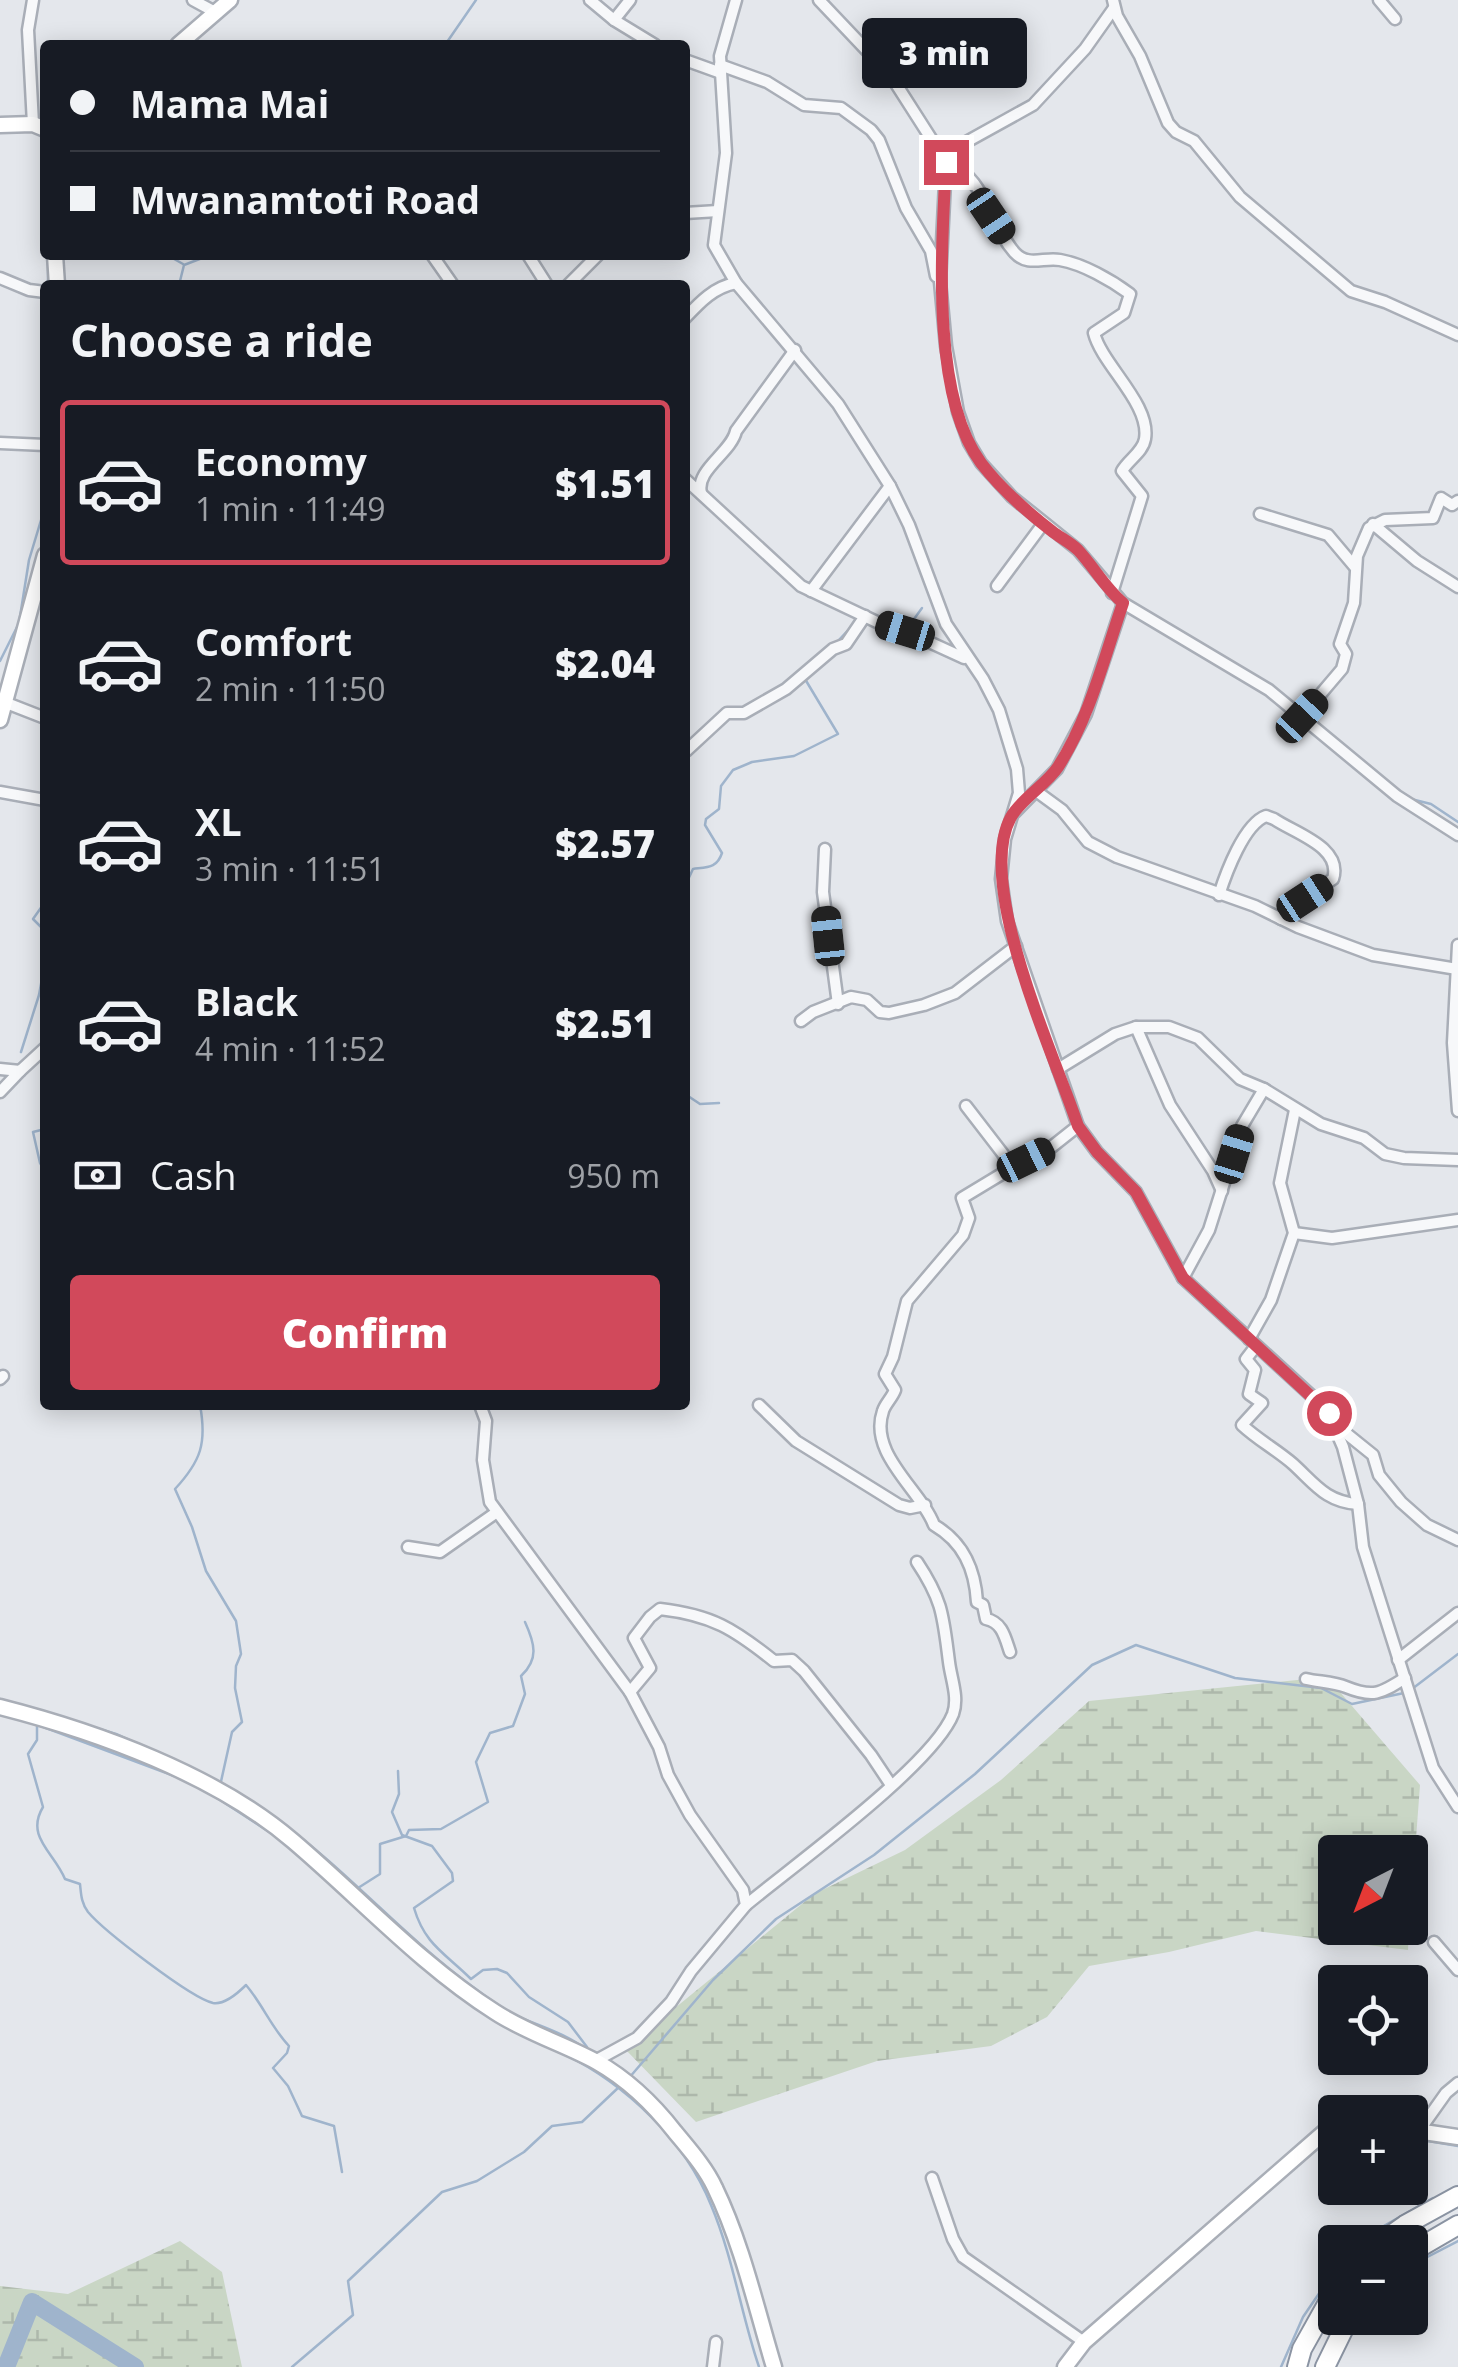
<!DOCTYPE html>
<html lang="en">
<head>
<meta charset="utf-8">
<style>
	:root { --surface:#171b24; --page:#242831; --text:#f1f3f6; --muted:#9ea1a6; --line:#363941; --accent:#d1495b }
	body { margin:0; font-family:"Open Sans",sans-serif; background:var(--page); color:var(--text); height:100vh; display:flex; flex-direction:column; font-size:38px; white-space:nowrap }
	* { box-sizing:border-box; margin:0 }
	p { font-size:32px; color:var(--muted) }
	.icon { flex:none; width:55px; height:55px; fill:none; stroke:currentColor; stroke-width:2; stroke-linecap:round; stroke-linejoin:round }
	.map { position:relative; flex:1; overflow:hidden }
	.drawer { position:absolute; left:40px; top:280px; width:650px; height:1130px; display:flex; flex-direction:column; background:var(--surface); border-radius:10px; box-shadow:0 5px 25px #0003 }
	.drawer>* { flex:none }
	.top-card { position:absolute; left:40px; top:40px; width:650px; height:220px; border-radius:10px; box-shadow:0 5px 25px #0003; display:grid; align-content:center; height:220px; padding:0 30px; background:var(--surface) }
	.needle { width:65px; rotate:222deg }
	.tools { position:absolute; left:1318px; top:1835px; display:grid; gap:20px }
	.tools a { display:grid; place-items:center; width:110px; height:110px; border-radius:10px; background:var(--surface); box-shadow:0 5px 25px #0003; font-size:50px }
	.end { position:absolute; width:45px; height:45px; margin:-22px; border:12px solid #d1495b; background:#fff; box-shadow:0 0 0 5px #fff }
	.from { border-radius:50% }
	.bubble { position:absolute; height:70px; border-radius:10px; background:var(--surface); box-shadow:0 5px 25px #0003; font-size:32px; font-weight:800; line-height:70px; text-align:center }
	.car { position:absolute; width:30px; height:60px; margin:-30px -15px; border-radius:12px; box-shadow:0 0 8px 2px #0007; background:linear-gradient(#222 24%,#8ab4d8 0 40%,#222 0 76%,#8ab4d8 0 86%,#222 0) }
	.top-card b { display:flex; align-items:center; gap:35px; height:95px; font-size:38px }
	.top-card b+b { border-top:2px solid var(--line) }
	.top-card i { width:25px; height:25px; background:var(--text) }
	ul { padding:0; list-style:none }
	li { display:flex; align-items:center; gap:30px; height:165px; margin:0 20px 15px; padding:0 10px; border:5px solid transparent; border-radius:10px }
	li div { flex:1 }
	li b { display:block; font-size:38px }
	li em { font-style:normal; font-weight:800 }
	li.active { border-color:var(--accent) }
	li>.icon { width:90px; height:90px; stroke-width:1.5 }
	h2 { padding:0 30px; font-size:45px; line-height:120px }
	.pay { display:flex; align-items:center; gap:25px; height:110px; padding:0 30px; font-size:38px }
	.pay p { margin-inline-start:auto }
	.primary-button { display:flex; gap:20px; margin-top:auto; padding:20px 30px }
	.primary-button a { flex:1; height:115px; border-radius:10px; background:var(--accent); color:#fff; font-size:40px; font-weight:800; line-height:115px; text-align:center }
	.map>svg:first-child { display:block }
</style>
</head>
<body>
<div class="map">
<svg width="1458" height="2367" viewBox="0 0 1458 2367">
	<defs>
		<pattern id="wetland-marsh" width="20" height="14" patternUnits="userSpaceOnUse" patternTransform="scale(2.5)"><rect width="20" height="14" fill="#c9d6c5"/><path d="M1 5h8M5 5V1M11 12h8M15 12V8" fill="none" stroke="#adb8ab"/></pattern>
	</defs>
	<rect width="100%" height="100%" fill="#e4e7ec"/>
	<g fill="url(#wetland-marsh)">
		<polygon points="1327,1677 1420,1785 1410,1919 1410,1852 1335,1852 1335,1928 1409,1928 1408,1950 1256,1931 1169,1952 1089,1966 1047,2017 991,2046 877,2061 696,2122 625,2049 814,1894 905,1850 1001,1780 1089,1701"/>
		<polygon points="180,2241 222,2272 242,2367 0,2367 0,2286 68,2294"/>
	</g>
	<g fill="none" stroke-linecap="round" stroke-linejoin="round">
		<g stroke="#9fb4cc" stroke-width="2.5">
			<polyline points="445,45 476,0"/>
			<polyline points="167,255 183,264"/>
			<polyline points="48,285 48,255"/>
			<polyline points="179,285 184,265 210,255"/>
			<polyline points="903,626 909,626 922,608"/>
			<polyline points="837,642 852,626"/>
			<polyline points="0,661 19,623 29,560 45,507 45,471"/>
			<polyline points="1411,799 1431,804 1458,822"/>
			<path d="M685 886 693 869C708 867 717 868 722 853L705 825 706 819 719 809 721 786 733 770 752 762 794 756 838 734 805 679"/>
			<polyline points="45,902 33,919 45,931"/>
			<polyline points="21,1052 39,995 45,962"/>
			<polyline points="685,1094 700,1104 719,1103"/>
			<polyline points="45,1129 33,1132 40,1163 45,1172"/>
			<path d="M200 1405C207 1443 201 1461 175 1489L192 1527 206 1571 236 1621 241 1654 236 1666 235 1688 242 1722 232 1732 220 1786"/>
			<polyline points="1412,1689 1458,1654"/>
			<polyline points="0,1699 116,1734 186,1766"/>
			<polyline points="30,1722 177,1777"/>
			<path d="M37 1726V1740L28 1754 43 1807C25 1837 54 1852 65 1879L80 1884C81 1893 81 1903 88 1912 104 1931 191 1998 213 2003 225 2005 238 1993 246 1985 263 2005 271 2027 289 2046L287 2053 273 2068 288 2086 302 2116 334 2126 342 2172"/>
			<path d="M398 1771 399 1794 392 1812 402 1835 432 1846 452 1873 453 1881 414 1908C425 1945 445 1953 471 1979L483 1970 497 1969 507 1973 529 1997 568 2022 587 2047"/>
			<polyline points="211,1794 280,1839"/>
			<path d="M279 1821C348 1871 404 1937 473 1987 485 1996 498 2006 511 2013 537 2026 564 2032 587 2050"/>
			<polyline points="290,1847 406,1952"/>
			<path d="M358 1888 380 1874V1844L406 1836 409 1830 441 1829 488 1802 476 1762 490 1733 513 1726 525 1694 521 1676C539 1659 535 1644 525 1622"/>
			<path d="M564 2054C625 2084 685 2140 711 2205 733 2257 741 2314 759 2367"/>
			<polyline points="629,2078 713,1980 776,1919 874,1855 975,1774 1092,1665 1136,1645 1235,1678 1321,1688 1352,1704 1404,1693"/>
			<polyline points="1410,2138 1458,2146"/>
			<polyline points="1443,2194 1458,2186"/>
			<polyline points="1363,2242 1375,2231 1433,2198"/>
			<polyline points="1410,2266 1458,2241"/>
			<polyline points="292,2367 353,2315 348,2281 442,2192 477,2181 524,2152 552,2126 582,2122 619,2087"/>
			<polyline points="1281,2367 1303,2317 1335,2270"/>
		</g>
		<polyline stroke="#9fb4cc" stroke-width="18" points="6,2367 32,2302 135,2367"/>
		<g stroke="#a9aeb7" stroke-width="15">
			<g id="street">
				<polyline points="33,0 28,30 33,124"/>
				<polyline points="193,0 215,12"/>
				<polyline points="590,0 614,20 655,45"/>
				<polyline points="736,0 720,56 726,153 714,245 736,283 838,404 890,486 909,525 946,624 983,679 999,710 1017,769 1019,793 1005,839 1001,879 1007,921 1078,1126 1097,1152 1136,1192 1183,1278 1327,1410 1343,1447 1358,1504 1363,1547 1433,1768 1458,1807"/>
				<polyline points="819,0 891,76 946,162 940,282 946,346 958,412 969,443 981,463 1012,497 1078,550 1123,603 1269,690 1397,796 1458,835"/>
				<polyline points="1113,0 1117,16 1140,56 1168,123 1176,132 1194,141 1240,197 1351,291 1385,302 1458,335"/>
				<polyline points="1379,0 1395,19"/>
				<polyline points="614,20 630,0"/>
				<polyline points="685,60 721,73"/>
				<polyline points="720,65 767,82 804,105 841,108 871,130 879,140 906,208 931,251 936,276"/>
				<polyline points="941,156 1033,105 1085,49 1114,8"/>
				<path d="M946 162C985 176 989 224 1015 253 1028 267 1044 257 1060 260 1083 264 1111 280 1130 294L1124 313 1094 333C1102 365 1151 404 1145 439 1143 452 1128 460 1122 471L1142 496 1112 593"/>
				<polyline points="685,213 718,211"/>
				<polyline points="432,255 453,285"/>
				<polyline points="528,255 547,285"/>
				<polyline points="0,278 29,290 45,292"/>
				<polyline points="568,285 598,255"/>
				<path d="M685 318C700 302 714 287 736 283"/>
				<polyline points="0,443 45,445"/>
				<polyline points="685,479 801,586 881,624 905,631 964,658"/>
				<path d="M701 493C695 470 731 453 736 431L795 350"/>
				<polyline points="1260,514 1328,535 1355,567"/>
				<polyline points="1373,524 1417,561 1458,587"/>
				<polyline points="997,586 1043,524"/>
				<polyline points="811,591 890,486"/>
				<polyline points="4,702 45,718"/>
				<polyline points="1302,716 1342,669 1346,654 1340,644 1354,603 1357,556 1369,528 1385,520 1433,518 1441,498 1452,505 1458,501"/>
				<polyline points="686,751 727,713 744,713 786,689 833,649 846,644 865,616"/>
				<polyline points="1036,791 1062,810 1088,842 1117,857 1255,906 1298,927 1373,955 1457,969"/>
				<polyline points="0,792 45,800"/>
				<polyline points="1015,812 1057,769 1086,714 1123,603"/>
				<polyline points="825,849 823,892 838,1004"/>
				<path d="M1219 895C1226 873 1244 824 1266 816L1274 819C1294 833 1343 847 1333 879L1285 910 1281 919"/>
				<polyline points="1458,945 1453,1043 1458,1111"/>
				<polyline points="801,1021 813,1012 851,997 867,1000 880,1012 889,1013 924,1005 955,993 1016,946"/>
				<polyline points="1136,1027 1170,1105 1213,1171 1222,1191"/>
				<polyline points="0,1069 20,1071 45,1048"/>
				<polyline points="1058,1069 1115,1034 1136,1027 1169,1027 1198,1038 1240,1079 1264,1089 1321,1124 1364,1138 1385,1154 1404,1158 1458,1160"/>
				<polyline points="0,1092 20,1071"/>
				<polyline points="966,1106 1003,1154 1010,1169 1049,1149 1078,1126"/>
				<polyline points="1294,1233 1332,1238 1458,1220"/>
				<polyline points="1183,1278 1209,1230 1242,1126 1264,1089"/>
				<polyline points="1249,1339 1271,1300 1294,1233 1280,1183 1295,1110"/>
				<path d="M1256 1346 1246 1359 1255 1370 1249 1394 1262 1403 1242 1425C1258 1440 1277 1450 1293 1464 1315 1484 1326 1502 1358 1504"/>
				<polyline points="0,1379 3,1376"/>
				<polyline points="480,1405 486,1421 483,1460 490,1502 630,1692 659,1747 668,1775 690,1815 743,1890 746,1905 691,1971 671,2002 637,2038 595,2061"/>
				<polyline points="759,1405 796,1441 899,1505 910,1508 925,1505"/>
				<polyline points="1337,1426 1373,1455 1379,1475 1401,1502 1427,1525 1458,1540"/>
				<polyline points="408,1547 440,1552 497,1512"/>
				<path d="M1010 1652C1005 1637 1002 1622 986 1619L983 1605 977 1602C975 1568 963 1542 934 1525 921 1490 868 1454 883 1411 885 1404 892 1398 895 1390L885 1374 893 1357 907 1301 963 1235 969 1218 962 1198 1010 1169"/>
				<polyline points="1398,1660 1458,1613"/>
				<path d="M1306 1679C1319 1682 1334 1682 1346 1687 1373 1698 1380 1694 1405 1678"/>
				<path d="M630 1692 650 1668 634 1638 650 1617 660 1609C712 1615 734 1629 774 1661L792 1660 804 1671 871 1755 891 1785"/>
				<path d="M746 1905C793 1866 933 1765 953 1714 959 1697 951 1679 949 1662 943 1616 943 1601 917 1562"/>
				<polyline points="1434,1942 1458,1970"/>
				<polyline points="1419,2131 1446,2093 1458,2083"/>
				<polyline points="932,2178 953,2239 963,2257 1084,2342"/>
				<polyline points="713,2367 716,2342"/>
			</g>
		</g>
		<g stroke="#a9aeb7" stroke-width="19">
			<g id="secondary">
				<polyline points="178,45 230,0"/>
				<polyline points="0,125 33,124 45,129"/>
				<polyline points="55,255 57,285"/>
				<polyline points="0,720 45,555"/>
				<path d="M0 1707C98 1732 216 1775 293 1841 360 1898 421 1965 495 2012 527 2033 564 2044 597 2062 627 2079 654 2105 675 2132 689 2149 706 2168 715 2188 742 2244 756 2307 774 2367"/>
				<polyline points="1410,2130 1458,2137"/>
				<polyline points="1065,2367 1084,2342 1328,2129 1335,2127"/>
			</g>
		</g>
		<g stroke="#8b94a3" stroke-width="22">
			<g id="highway">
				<polyline points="1381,2242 1405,2225 1458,2196"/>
				<polyline points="1410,2253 1458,2225"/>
				<polyline points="1297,2367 1302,2349 1335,2290"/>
				<polyline points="1325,2367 1349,2318"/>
			</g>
		</g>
		<use href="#street" stroke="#f7f8fa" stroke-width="10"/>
		<use href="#secondary" stroke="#fff" stroke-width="14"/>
		<use href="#highway" stroke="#fff" stroke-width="18"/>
	</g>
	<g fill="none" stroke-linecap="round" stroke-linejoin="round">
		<path stroke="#d1495b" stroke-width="12" d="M946 162C942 244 930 394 981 463 1001 489 1027 512 1053 532 1061 538 1071 543 1078 550 1094 567 1105 588 1123 603 1104 658 1090 717 1058 767 1046 785 1022 798 1011 817 974 884 1055 1056 1078 1126L1097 1152 1136 1192 1183 1278 1329 1413"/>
	</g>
</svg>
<div class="tools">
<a><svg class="needle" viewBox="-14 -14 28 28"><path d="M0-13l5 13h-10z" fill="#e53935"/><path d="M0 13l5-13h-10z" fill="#9ea1a6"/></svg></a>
<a><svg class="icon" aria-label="locate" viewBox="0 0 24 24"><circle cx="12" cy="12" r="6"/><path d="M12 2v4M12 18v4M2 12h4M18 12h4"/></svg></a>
<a>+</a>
<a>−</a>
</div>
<i class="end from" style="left:1329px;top:1413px"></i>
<i class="end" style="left:946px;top:162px"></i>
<div class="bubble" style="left:862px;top:18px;width:165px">3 min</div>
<i class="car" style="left:991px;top:216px;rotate:146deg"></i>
<i class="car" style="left:905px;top:631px;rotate:287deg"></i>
<i class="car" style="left:1302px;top:716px;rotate:43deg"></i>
<i class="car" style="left:1305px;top:898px;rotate:57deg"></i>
<i class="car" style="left:828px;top:936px;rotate:354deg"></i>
<i class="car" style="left:1234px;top:1154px;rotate:17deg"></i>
<i class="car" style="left:1026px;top:1160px;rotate:64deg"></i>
<div class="top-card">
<b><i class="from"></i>Mama Mai</b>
<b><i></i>Mwanamtoti Road</b>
</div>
<section class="drawer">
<h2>Choose a ride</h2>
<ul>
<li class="active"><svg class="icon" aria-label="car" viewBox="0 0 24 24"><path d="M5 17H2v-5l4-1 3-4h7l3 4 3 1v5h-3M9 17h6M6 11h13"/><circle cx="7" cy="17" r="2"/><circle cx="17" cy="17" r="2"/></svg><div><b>Economy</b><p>1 min · 11:49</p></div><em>$1.51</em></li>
<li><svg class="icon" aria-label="car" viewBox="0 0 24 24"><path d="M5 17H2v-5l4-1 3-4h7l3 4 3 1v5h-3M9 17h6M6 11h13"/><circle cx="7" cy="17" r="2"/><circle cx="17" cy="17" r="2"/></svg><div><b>Comfort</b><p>2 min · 11:50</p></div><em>$2.04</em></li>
<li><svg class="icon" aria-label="car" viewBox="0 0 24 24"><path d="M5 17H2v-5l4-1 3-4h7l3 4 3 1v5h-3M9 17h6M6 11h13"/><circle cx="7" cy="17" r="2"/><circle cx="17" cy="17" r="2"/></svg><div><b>XL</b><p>3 min · 11:51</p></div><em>$2.57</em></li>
<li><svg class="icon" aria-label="car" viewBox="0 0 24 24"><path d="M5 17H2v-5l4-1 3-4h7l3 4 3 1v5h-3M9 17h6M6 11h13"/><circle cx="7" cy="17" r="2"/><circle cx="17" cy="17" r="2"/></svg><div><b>Black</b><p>4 min · 11:52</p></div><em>$2.51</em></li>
</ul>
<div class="pay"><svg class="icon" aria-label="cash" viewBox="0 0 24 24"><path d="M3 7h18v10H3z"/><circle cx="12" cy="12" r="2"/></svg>Cash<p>950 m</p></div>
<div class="primary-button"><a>Confirm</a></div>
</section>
</div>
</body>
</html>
